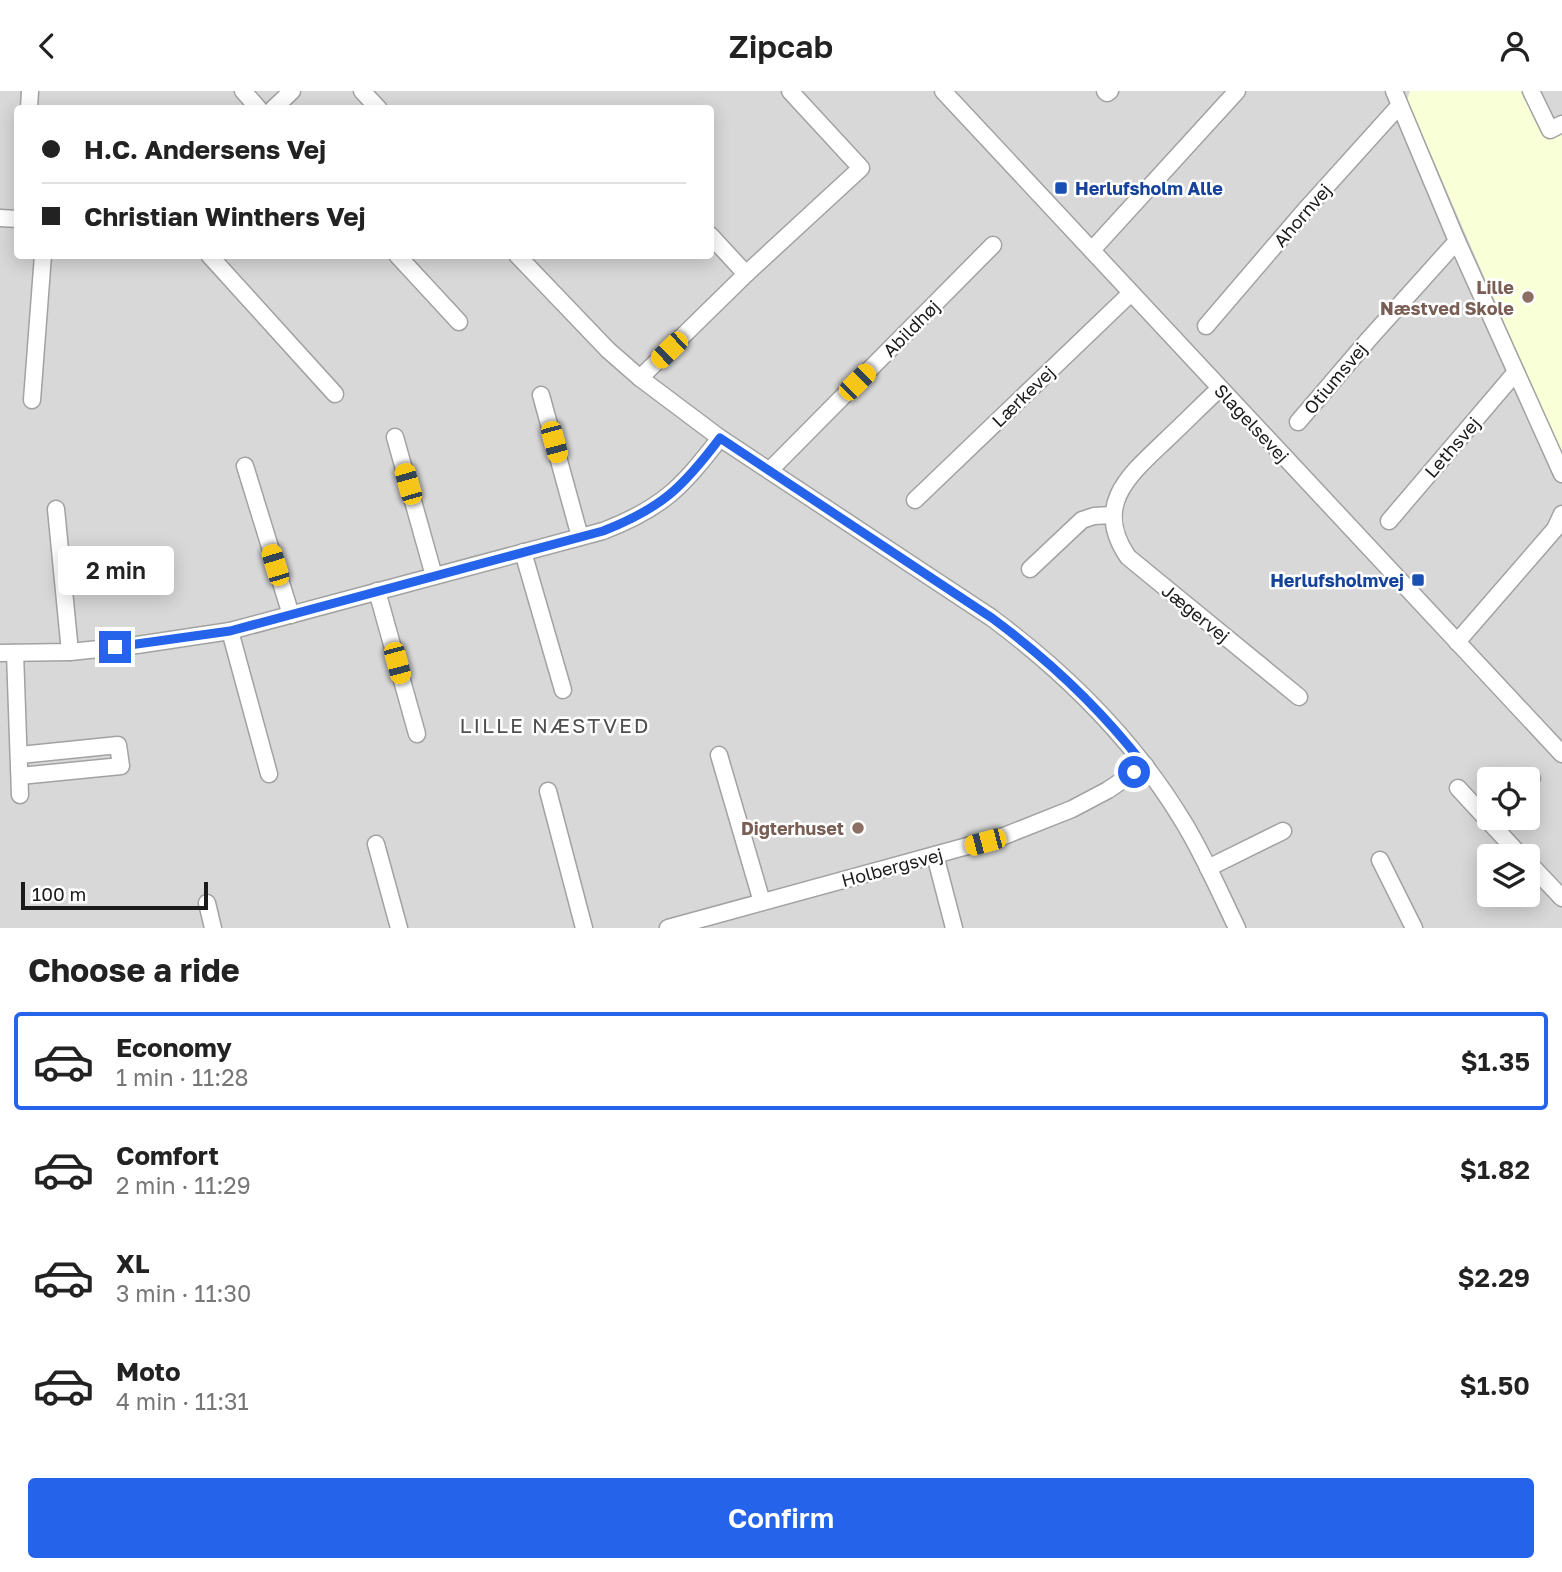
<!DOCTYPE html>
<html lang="en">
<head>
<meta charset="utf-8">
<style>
	:root { --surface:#fff; --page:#f6f6f6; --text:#222; --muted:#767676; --line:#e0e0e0; --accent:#2563eb }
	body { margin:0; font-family:"Golos Text",sans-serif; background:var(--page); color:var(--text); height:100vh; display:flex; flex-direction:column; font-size:26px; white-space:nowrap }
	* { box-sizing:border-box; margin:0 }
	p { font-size:23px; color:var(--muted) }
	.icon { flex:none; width:38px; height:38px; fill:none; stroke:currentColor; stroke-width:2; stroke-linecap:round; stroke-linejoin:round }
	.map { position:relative; height:837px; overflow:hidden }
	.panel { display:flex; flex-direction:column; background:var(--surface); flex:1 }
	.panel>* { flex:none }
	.top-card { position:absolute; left:14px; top:14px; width:700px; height:154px; border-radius:7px; box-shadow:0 4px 18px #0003; display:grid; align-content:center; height:154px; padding:0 28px; background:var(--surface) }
	.controls { position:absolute; left:1477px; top:676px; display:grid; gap:14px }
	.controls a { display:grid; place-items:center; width:63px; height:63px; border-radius:7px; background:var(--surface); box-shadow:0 4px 18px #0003; font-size:35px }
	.scale { position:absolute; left:21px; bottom:18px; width:187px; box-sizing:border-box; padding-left:7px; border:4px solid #1b1b1b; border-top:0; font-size:19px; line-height:24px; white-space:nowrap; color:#1b1b1b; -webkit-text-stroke:5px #fff; paint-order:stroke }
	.end { position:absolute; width:32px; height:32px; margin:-16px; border:9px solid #2563eb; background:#fff; box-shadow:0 0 0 4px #fff }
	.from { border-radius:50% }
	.bubble { position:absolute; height:49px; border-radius:7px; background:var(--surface); box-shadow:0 4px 18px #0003; font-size:23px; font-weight:600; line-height:49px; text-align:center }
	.car { position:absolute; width:21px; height:42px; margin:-21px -10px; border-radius:9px; box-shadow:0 0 5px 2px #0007; background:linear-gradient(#f5c518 24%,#345 0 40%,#f5c518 0 76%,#345 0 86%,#f5c518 0) }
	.top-card b { display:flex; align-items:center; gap:24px; height:66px; font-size:26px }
	.top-card b+b { border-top:2px solid var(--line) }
	.top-card i { width:18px; height:18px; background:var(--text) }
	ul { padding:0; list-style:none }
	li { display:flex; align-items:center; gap:21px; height:98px; margin:0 14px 10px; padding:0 14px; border:4px solid transparent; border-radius:7px }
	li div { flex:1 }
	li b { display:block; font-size:26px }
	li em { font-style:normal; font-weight:600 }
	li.selected { border-color:var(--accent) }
	li>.icon { width:63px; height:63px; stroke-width:1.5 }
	h2 { padding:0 28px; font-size:32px; line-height:84px }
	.cta { display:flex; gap:14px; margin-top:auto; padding:14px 28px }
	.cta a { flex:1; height:80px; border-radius:7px; background:var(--accent); color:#fff; font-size:28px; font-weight:600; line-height:80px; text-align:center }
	header { display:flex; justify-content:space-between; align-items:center; height:91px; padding:0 28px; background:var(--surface); font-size:32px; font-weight:600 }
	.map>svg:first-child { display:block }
</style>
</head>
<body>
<header><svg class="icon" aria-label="back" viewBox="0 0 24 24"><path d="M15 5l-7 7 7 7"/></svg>Zipcab<svg class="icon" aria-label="person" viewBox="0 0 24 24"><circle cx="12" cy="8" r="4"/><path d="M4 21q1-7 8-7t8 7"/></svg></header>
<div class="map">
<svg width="1562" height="837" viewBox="0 0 1562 837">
	<rect width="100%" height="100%" fill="#eeebdf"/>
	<path fill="#d9d8d8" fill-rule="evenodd" d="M0 0H1562V837H0ZM18 18H710V164H18ZM1489 688H1528V726H1489ZM1489 765H1528V803H1489Z"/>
	<polygon fill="#f9ffd7" points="1410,0 1524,0 1546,48 1562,41 1562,364 1407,9"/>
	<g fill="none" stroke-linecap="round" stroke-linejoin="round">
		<g stroke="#a2a2a2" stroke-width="19">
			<g id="minor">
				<polyline points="243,0 259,18"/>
				<polyline points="362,0 379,18"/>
				<polyline points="943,0 1562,663"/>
				<polyline points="1105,0 1107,2 1110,0"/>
				<polyline points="1394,0 1457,150 1562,383"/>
				<polyline points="1531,0 1550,39 1562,33"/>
				<polyline points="29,18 30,0"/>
				<polyline points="273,18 292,0"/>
				<polyline points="0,127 18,128"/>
				<polyline points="710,144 746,183"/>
				<polyline points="1092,159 1237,0"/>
				<polyline points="209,164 335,303"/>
				<polyline points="397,164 459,231"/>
				<path d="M517 164 608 259 640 287 720 347 992 527C1067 583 1132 647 1181 727 1203 762 1219 800 1237 837"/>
				<polyline points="1206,235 1307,117 1399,15"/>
				<polyline points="640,287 746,183 861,77 790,0"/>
				<path d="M1220 297C1201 315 1183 333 1164 351 1128 385 1093 415 1128 466L1299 606"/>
				<polyline points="541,304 580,446"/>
				<polyline points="32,309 43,164"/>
				<polyline points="1298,331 1369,248 1457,150"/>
				<polyline points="395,346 434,485"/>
				<polyline points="245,375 291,524"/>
				<polyline points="770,379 993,154"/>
				<polyline points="915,409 1131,202"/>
				<polyline points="56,418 70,561"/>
				<polyline points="1389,430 1516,281"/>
				<polyline points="523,461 563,599"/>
				<polyline points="1030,478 1082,429 1094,425 1113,424"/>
				<polyline points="377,500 417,643"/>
				<polyline points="230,540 269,683"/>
				<polyline points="1457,551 1555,438 1562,423"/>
				<path d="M0 562 70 561 137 554 230 540 603 440C663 417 682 396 720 347"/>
				<polyline points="15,562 20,704"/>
				<polyline points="20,664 118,654 121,675 20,685"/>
				<polyline points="719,664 762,811"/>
				<polyline points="1528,692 1532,687"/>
				<polyline points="1458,697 1521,765"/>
				<polyline points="548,700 584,837"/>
				<polyline points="376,753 399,837"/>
				<polyline points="935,764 954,837"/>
				<polyline points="1380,769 1414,837"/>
				<polyline points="1528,771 1562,807"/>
				<polyline points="1208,777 1283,740"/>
				<polyline points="207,812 213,837"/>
				<polyline points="668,837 1004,745 1072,718 1108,699 1145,674"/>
			</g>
		</g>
		<use href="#minor" stroke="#fff" stroke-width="16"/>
	</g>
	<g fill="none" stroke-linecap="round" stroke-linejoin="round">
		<path stroke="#2563eb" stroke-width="9" d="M115 556 230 540 603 440C662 417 683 396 720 347L992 527C1050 570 1100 617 1144 674L1134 681"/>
	</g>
	<g fill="#1a4fb4" stroke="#fff" stroke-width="2.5">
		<rect x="1054" y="90" width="14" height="14" rx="3.5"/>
		<rect x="1411" y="482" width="14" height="14" rx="3.5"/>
	</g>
	<g fill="#8d6e63" stroke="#fff" stroke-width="2.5">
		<circle cx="1528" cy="206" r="7"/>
		<circle cx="858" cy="737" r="7"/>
	</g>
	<g text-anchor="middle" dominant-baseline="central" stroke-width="5" stroke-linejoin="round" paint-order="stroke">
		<g font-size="18" font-weight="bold" fill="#164399" stroke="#fff" text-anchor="start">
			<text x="1075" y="97">Herlufsholm Alle</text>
			<text x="1404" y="489" text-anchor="end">Herlufsholmvej</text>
		</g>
		<g font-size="18" fill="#1b1b1b" stroke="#fff">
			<text transform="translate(1302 124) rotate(-49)">Ahornvej</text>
			<text transform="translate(911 237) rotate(-45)">Abildhøj</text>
			<text transform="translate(1335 287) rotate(-50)">Otiumsvej</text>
			<text transform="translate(1023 305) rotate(-44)">Lærkevej</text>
			<text transform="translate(1252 332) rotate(47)">Slagelsevej</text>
			<text transform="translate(1452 356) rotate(-49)">Lethsvej</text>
			<text transform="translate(1196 522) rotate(39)">Jægervej</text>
			<text transform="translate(892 776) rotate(-15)">Holbergsvej</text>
		</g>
		<g font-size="18" font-weight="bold" fill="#785e54" stroke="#fff" text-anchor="end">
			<text x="1514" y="196">Lille<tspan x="1514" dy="21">Næstved Skole</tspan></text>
			<text x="844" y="737">Digterhuset</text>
		</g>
		<g font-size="21" letter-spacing="2" fill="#4e4e4e" stroke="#fff">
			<text x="555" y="634">LILLE NÆSTVED</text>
		</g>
	</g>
</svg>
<div class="controls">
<a><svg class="icon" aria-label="locate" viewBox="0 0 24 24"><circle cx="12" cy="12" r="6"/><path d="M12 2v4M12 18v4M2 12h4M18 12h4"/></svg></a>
<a><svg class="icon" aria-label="layers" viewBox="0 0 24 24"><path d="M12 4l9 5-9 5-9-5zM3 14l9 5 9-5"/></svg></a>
</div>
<div class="scale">100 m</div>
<i class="end from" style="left:1134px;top:681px"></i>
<i class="end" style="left:115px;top:556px"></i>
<div class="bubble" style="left:58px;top:455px;width:116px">2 min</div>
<i class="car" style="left:669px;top:259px;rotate:226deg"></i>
<i class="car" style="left:857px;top:291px;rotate:45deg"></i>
<i class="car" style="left:554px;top:351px;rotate:165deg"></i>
<i class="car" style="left:408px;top:393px;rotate:344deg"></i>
<i class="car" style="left:275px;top:474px;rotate:343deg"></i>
<i class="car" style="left:397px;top:572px;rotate:165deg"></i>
<i class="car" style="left:985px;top:751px;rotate:255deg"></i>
<div class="top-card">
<b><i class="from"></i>H.C. Andersens Vej</b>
<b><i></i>Christian Winthers Vej</b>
</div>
</div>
<section class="panel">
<h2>Choose a ride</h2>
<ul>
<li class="selected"><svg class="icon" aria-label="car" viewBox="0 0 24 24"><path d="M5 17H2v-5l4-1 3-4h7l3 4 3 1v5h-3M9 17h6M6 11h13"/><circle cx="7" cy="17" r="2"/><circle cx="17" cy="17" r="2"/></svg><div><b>Economy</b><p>1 min · 11:28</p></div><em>$1.35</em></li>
<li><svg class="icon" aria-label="car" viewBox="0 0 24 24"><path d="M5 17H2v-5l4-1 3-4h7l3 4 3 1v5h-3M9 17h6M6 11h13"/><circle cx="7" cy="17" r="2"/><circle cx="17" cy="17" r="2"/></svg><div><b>Comfort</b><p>2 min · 11:29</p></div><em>$1.82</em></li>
<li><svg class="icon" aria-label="car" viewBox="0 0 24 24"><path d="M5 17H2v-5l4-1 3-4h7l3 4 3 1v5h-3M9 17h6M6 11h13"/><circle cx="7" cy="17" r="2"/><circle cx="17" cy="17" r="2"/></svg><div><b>XL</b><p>3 min · 11:30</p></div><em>$2.29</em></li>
<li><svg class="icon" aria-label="car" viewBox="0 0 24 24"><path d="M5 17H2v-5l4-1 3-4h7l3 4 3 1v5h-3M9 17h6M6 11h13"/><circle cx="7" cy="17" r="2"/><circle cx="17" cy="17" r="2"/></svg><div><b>Moto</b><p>4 min · 11:31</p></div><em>$1.50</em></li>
</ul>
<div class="cta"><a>Confirm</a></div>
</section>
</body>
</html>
